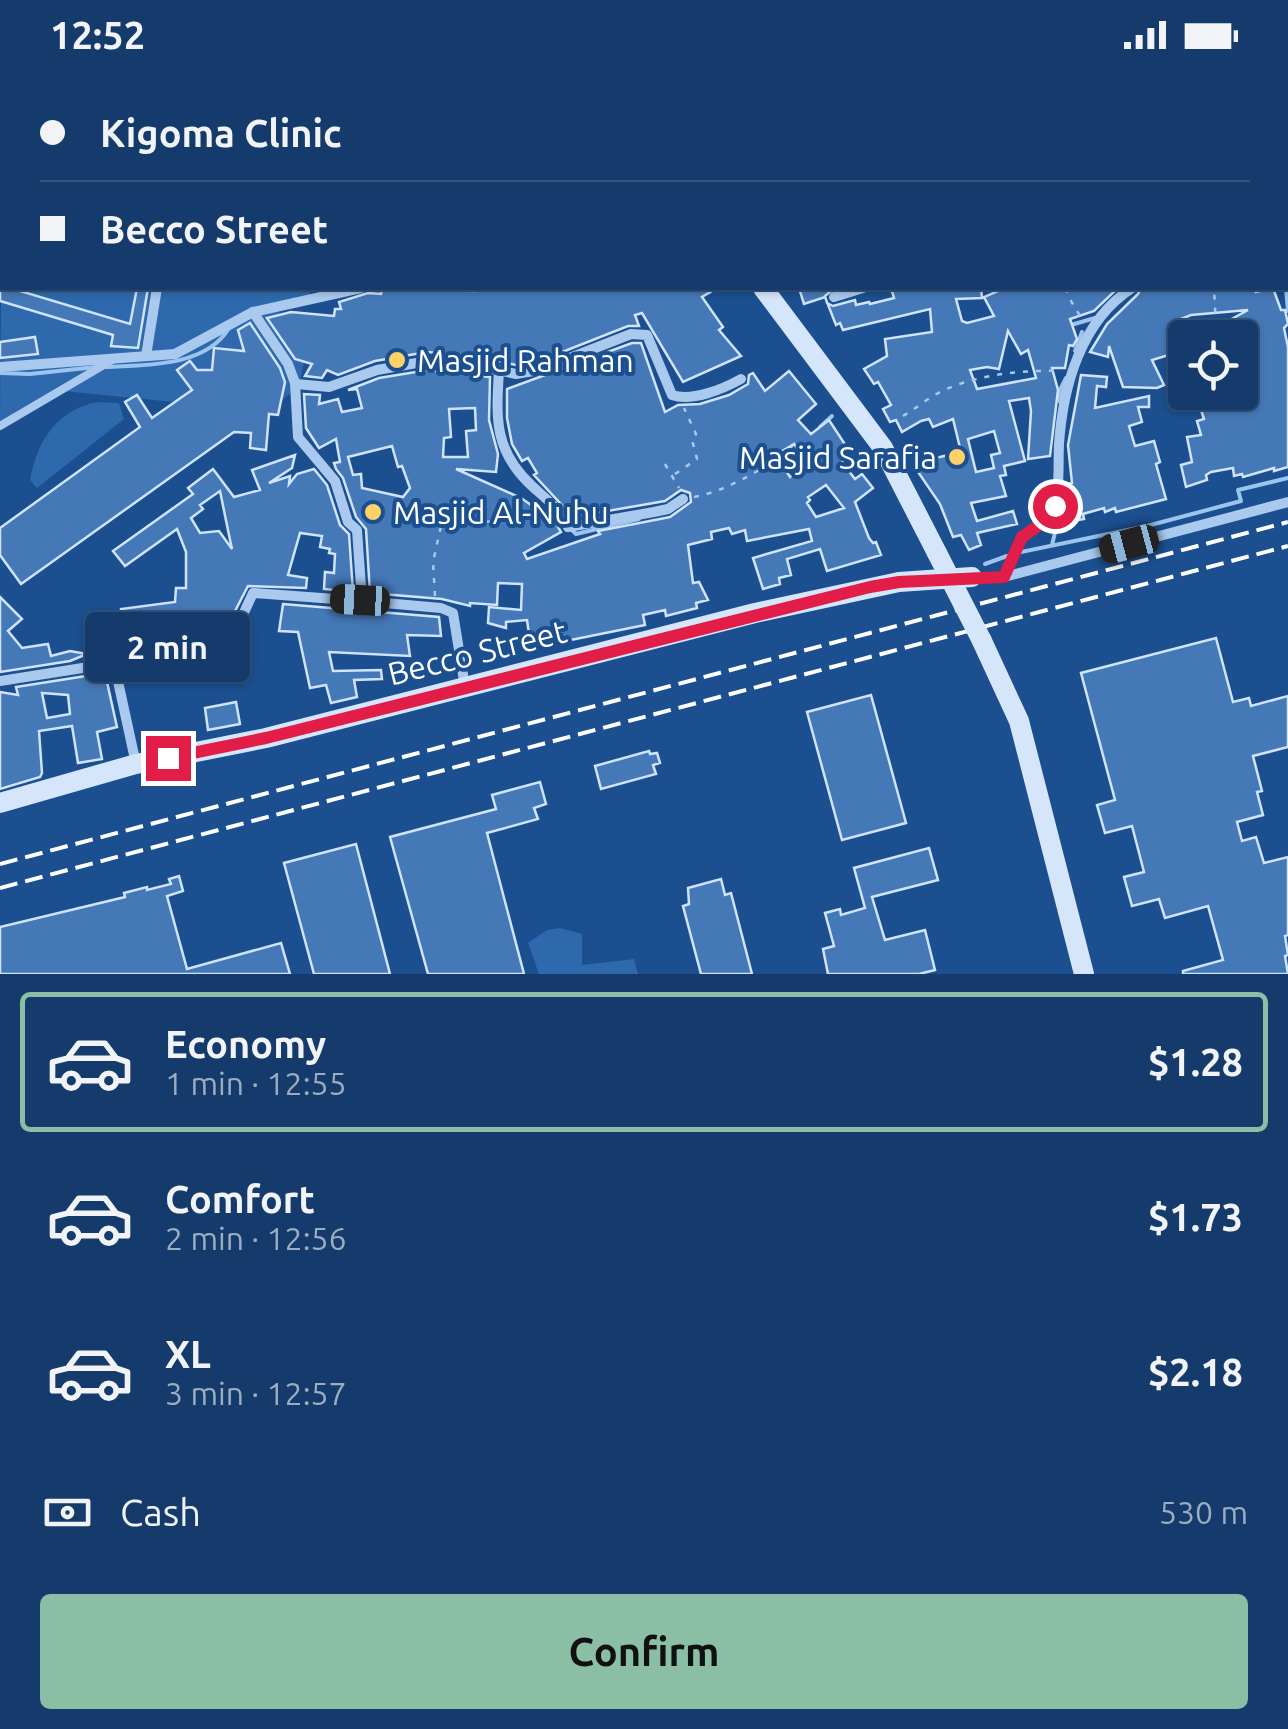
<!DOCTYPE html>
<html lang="en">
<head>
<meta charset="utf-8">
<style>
	:root { --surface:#143b6b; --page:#1d4271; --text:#f1f3f6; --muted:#9dadc1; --line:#33557e; --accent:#8abfa5 }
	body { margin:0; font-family:Ubuntu,sans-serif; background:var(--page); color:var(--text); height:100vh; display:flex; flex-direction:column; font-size:38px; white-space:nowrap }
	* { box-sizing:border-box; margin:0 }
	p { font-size:32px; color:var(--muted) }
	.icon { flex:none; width:55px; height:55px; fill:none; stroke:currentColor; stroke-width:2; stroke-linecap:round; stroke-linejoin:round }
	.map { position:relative; height:904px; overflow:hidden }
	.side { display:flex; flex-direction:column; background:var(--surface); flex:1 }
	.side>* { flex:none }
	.hud { position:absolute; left:0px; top:0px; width:1290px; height:220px; box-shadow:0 2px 8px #0004,0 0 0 2px var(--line); display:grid; align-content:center; height:220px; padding:0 40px; background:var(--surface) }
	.controls { position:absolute; left:1168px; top:250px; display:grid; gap:20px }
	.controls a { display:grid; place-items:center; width:90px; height:90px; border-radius:10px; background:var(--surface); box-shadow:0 2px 8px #0004,0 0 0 2px var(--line); font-size:50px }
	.end { position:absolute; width:45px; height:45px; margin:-22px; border:12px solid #e11d48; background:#fff; box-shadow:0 0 0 5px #fff }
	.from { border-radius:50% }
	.bubble { position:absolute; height:70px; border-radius:10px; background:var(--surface); box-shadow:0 2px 8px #0004,0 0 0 2px var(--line); font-size:32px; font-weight:700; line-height:70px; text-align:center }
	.car { position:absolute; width:30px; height:60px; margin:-30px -15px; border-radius:12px; box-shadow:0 0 8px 2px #0007; background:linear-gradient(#222 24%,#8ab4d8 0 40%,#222 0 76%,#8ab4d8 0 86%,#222 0) }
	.hud b { display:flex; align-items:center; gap:35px; height:95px; font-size:38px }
	.hud b+b { border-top:2px solid var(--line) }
	.hud i { width:25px; height:25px; background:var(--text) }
	ul { padding:18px 0 0; list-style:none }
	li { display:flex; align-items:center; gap:30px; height:140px; margin:0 20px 15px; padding:0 20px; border:5px solid transparent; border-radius:10px }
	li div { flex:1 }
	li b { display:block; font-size:38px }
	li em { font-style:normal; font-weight:700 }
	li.active { border-color:var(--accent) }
	li>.icon { width:90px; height:90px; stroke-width:1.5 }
	.pay { display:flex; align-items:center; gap:25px; height:110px; padding:0 40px; font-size:38px }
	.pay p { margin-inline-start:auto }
	.action { display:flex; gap:20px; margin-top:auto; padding:20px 40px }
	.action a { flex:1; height:115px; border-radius:10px; background:var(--accent); color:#111; font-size:40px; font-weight:700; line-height:115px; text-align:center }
	.status { display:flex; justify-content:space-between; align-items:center; height:70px; padding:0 50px; background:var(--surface); direction:ltr }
	.status svg { height:28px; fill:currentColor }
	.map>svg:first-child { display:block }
</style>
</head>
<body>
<div class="status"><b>12:52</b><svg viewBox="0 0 49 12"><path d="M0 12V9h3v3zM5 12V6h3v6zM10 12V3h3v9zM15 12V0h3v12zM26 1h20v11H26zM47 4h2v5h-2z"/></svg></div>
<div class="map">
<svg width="1288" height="904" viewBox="0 0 1288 904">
	<rect width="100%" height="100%" fill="#1b4f8f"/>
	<g fill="#2e69ad">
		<polygon points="2,70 2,218 309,218 312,230 275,235 305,288 299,316 282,330 194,334 63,321 0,356"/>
		<path d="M98 332 119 333 124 349 37 418 30 410C37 370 58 339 98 332Z"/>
		<polygon points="560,858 582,864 582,895 634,889 638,904 539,904 528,873 547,860"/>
	</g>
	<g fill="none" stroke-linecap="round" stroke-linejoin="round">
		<g stroke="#9cc4f0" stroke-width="4">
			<polyline points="963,0 976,2"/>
			<polyline points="1237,2 1238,0"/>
			<polyline points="1286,218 1288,241"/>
			<polyline points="1071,255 1095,248"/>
			<polyline points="1075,281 1082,262"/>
			<path d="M105 297C146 295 206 297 229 258"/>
			<polyline points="0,303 30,304 96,297"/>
			<polyline points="1060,332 1060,320 1066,308"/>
			<polyline points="820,357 832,346"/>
			<polyline points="778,396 792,375"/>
			<polyline points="572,460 576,464 639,449"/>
			<polyline points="1052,475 1058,450 1057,441"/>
			<polyline points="1016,483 1147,456 1241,431 1238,420 1288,408"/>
			<polyline points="985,494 1007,486"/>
		</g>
	</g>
	<g fill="#4478b7" stroke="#cfe3fa" stroke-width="2.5" fill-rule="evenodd">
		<polygon points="0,215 130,254 137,218 148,218 138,278 111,276 113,265 0,231"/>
		<polygon points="382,218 474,221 473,218 717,218 702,227 723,257 719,260 741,286 683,312 642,243 635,245 639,256 628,256 537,292 516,295 481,287 427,282 375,291 338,305 327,300 322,308 305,306 312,294 295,289 267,248 291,242 334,246 335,239 341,239 339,232 368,223 381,224"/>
		<path d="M799 218H835L825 226 827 233 833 236 855 230 856 235 869 232 870 234 894 228 891 218H981L982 228 956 229 962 251 967 253 994 246 984 227 1005 218H1118L1094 241 1070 249 1077 269 1073 276 1069 275 1065 298H1052L1058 320 1050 386 1028 389 1031 341 1029 328 1009 331 1025 391 1004 396 1006 405 1000 406 1006 426 971 433 977 451 1013 441 1017 454 977 463 981 475 969 480 961 465 953 467 940 434 914 396 919 392 961 382 953 349 933 357 929 349 921 351 902 362 896 350 890 352 883 339 891 335 878 312 874 314 864 299 887 286 885 269 932 262 930 239 843 260 840 253 836 255 825 227 804 234ZM1008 261 1021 284 1028 280 1036 308 977 319 970 300 987 297 999 299ZM994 361 1000 383 991 385 994 398 976 402 968 369Z"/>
		<polygon points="1141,218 1256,218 1256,222 1273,218 1281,240 1285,240 1288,254 1284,258 1288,277 1288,397 1274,401 1274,398 1243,407 1242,404 1234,406 1233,398 1211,402 1206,405 1207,410 1186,417 1181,395 1192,392 1187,367 1201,365 1197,351 1204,349 1195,322 1240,322 1240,268 1224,268 1221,255 1248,240 1191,245 1176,251 1185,269 1185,315 1172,284 1152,290 1164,315 1157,318 1123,317 1109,276 1108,287 1090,282 1107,254 1138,224"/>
		<polygon points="250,253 280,298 285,312 278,345 269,344 266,380 250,378 251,363 234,362 21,514 0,485 0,458 140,357 125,332 137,325 152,348 192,320 177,300 190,291 197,300 212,300 214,278 244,281 238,260"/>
		<polygon points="35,267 38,284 0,288 0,272"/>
		<path d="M632 273H641L665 342 678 335 700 334 729 325 748 314 749 305 753 303 765 321 789 301 816 334 798 350 811 364 829 350 852 385 842 392 855 409 862 404 873 418 855 432 869 468 873 473 876 472 881 485 827 501 820 479 787 489 791 505 779 508 780 514 763 519 753 488 812 471 809 459 747 471 745 460 732 464 729 458 711 462 712 469 688 475 693 513 699 512 708 530 696 533 697 538 666 546 665 540 643 545 645 555 531 578 527 550 506 552V558L488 553 489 537 521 540 522 514 498 513 497 535 470 533V536L442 529 370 523 366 459 356 447 343 408 336 399 334 393 340 392 336 369 319 378 306 358 304 324 320 325 319 334 338 329 342 342 362 338 357 319 348 320 379 308 428 300 490 307 489 350 498 384 496 402 456 399 521 428 537 439 541 436 554 450 561 462 524 483 527 489 600 464 598 461 670 447 691 432 690 423 681 420 665 431 573 447 534 405 537 403 528 388 522 391 512 374 507 348V319ZM475 338 476 360 466 361 468 387H443L444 368 451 367 449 339ZM794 374 808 394 790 407 776 385ZM392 376 398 397 402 396 410 418 403 427 362 418 361 404 353 405 348 387ZM826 415 844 438 816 447 807 433 810 430 808 427Z"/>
		<polygon points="1081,305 1107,307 1106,317 1097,316 1095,338 1149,326 1149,337 1138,337 1142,352 1129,356 1135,376 1154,371 1160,392 1156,394 1166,429 1116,442 1115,438 1105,442 1104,438 1083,444 1084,449 1061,453 1060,445 1067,414 1072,413 1068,375"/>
		<path d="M295 385 292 398 269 413 290 406 289 414 297 404 314 399 327 415 340 455 349 464 353 522 324 519 325 502 334 503 335 484 329 483 330 479 320 477 322 466 300 463 288 505 307 508 306 518 248 516 233 545 227 573 218 572 219 576 181 582H139L124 577 131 557 122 558 121 539 175 532 176 518H186V482L177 459 125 496 113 481 193 424 188 418 213 399 234 427 260 420 252 400ZM220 421 229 465 232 479 219 461 200 463 191 448 203 439 200 435Z"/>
		<polygon points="0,527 22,549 8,561 22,578 48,574 51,586 70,581 87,584 70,591 0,602"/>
		<polygon points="283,534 439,547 441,566 407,565 410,586 329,582 333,601 381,600 382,609 354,610 357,627 331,633 326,615 310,618 298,562 279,561"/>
		<polygon points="1216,568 1233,632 1249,628 1251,636 1288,626 1288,677 1253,686 1262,721 1257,722 1263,745 1237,752 1242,771 1256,767 1264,793 1288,787 1288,865 1285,866 1288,885 1285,886 1288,904 1183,904 1183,901 1223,890 1208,836 1165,848 1159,829 1132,836 1124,807 1144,802 1132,756 1105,763 1097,735 1115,730 1081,603"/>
		<path d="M105 603 117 657 97 662 102 689 78 693 72 656 39 661 42 703 40 707 0 719V622L18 625 16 617ZM42 623 68 625 70 644 47 648Z"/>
		<polygon points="871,625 906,753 842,770 807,642"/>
		<polygon points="236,632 240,654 208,660 205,638"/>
		<polygon points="649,681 650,684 657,683 660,693 653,695 656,704 601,719 595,696"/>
		<polygon points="540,712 546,734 534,738 538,749 487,763 524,904 428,904 390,767 496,739 492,725"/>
		<polygon points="356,774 390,904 314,904 284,793"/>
		<polygon points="929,778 938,810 872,827 885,870 925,860 935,900 919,904 828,904 823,879 834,876 825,843 840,839 841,845 865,838 854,798"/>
		<polygon points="179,806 183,821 167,826 187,899 281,873 290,904 0,904 0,857 125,827 124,823 147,817 147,820 171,814 169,809"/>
		<polygon points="721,809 725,825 731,823 752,904 701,904 683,836 689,834 688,818"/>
	</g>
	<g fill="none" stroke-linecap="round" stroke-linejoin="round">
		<g stroke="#a9c9ee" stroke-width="2.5" stroke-dasharray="5 8" stroke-linecap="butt">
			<polyline points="185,0 186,2"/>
			<polyline points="249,0 250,2"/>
			<polyline points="1066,218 1068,226 1083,251"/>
			<polyline points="1212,268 1216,256 1214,218"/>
			<path d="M903 346C917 338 929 327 944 320 981 304 1021 300 1062 301"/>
			<polyline points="665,394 679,418"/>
			<polyline points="675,404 697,389 692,370 696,364 684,338"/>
			<path d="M694 427C725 421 751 405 778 389"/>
			<polyline points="435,526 433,492 441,456 496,451"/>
		</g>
		<polyline stroke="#a9c9ee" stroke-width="8" points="0,356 114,289"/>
		<g stroke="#a9c9ee" stroke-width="10">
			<polyline points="78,0 79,2"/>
			<polyline points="986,0 1032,2"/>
			<polyline points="1163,0 1164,2"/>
			<polyline points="11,2 14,0"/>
			<polyline points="552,2 556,0"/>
			<polyline points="1243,2 1244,0"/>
			<polyline points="0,13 2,14"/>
			<polyline points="0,119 2,119"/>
			<polyline points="1288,211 1288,216"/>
			<polyline points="834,227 863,218"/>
			<polyline points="253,242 288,294 295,313 298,367 335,411 348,452 357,460 362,531 441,538 453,543 465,617"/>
			<polyline points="146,286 157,218"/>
			<polyline points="0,297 175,284 253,242 361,218"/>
			<path d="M499 301C496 349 494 381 532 416 546 429 561 440 568 457L654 442 668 439 683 429"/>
			<path d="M296 314 329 317 377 300 428 291 479 296 516 304 539 300 631 264 647 265 672 325C692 332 723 319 741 309"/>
			<path d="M972 507H1004L1022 467 1043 453 1055 437C1060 416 1058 395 1059 374 1063 316 1081 251 1132 218"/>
			<polyline points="1004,507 1288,432"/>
			<polyline points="114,593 136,694"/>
			<polyline points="0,611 114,593 149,590 182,591 228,584 235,579 241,549 253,523 362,531"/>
		</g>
		<g stroke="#d6e6fa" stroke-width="20">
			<polyline points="608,0 610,2"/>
			<polyline points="763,218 883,378 937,483"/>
			<polyline points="982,571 1019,651 1084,904"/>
			<polyline points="0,733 136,694 266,668 755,543 899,512 972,507"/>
		</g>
		<g stroke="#fff" stroke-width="4" stroke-dasharray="18 8" stroke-linecap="butt">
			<polyline points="0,794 1288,452"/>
			<polyline points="0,818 1288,476"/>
		</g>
		<polyline stroke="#d6e6fa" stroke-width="20" points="937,483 982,571"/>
	</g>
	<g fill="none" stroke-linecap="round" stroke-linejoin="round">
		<polyline stroke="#e11d48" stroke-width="12" points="168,688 266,668 870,517 899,512 1004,507 1022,467 1042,453 1055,436"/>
	</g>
	<g fill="#ffd166" stroke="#1b4f8f" stroke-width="4">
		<circle cx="397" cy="290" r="10"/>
		<circle cx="957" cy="387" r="10"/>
		<circle cx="373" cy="442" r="10"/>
	</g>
	<g text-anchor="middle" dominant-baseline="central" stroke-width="8" stroke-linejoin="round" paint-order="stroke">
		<g font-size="32" fill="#fff" stroke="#1b4f8f" text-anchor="start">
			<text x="417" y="290">Masjid Rahman</text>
			<text x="937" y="387" text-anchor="end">Masjid Sarafia</text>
			<text x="393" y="442">Masjid Al-Nuhu</text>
		</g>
		<g font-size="32" fill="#fff" stroke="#1b4f8f">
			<text transform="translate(477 582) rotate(-14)">Becco Street</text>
		</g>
	</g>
</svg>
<div class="controls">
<a><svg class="icon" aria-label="locate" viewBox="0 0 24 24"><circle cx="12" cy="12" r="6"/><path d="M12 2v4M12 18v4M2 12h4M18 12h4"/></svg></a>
</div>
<i class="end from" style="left:1055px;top:436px"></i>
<i class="end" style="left:168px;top:688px"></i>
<div class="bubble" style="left:85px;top:542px;width:165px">2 min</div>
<i class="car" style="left:1129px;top:474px;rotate:255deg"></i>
<i class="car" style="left:360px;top:530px;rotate:273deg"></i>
<div class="hud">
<b><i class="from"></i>Kigoma Clinic</b>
<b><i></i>Becco Street</b>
</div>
</div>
<section class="side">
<ul>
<li class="active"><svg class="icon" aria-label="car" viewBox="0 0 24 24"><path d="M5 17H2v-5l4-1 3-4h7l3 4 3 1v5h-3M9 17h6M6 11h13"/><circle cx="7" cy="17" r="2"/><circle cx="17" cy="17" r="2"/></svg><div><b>Economy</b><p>1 min · 12:55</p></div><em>$1.28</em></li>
<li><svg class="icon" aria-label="car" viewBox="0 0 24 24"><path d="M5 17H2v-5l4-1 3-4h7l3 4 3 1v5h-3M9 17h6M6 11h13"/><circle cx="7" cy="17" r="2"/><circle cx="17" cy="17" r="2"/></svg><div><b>Comfort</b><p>2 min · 12:56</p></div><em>$1.73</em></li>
<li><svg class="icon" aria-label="car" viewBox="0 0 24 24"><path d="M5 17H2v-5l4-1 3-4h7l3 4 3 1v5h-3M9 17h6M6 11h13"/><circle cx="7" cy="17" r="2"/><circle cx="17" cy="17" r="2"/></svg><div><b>XL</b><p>3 min · 12:57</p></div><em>$2.18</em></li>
</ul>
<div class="pay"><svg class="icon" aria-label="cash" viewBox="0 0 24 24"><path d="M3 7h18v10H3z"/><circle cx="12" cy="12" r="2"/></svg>Cash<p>530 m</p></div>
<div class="action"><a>Confirm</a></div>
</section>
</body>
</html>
